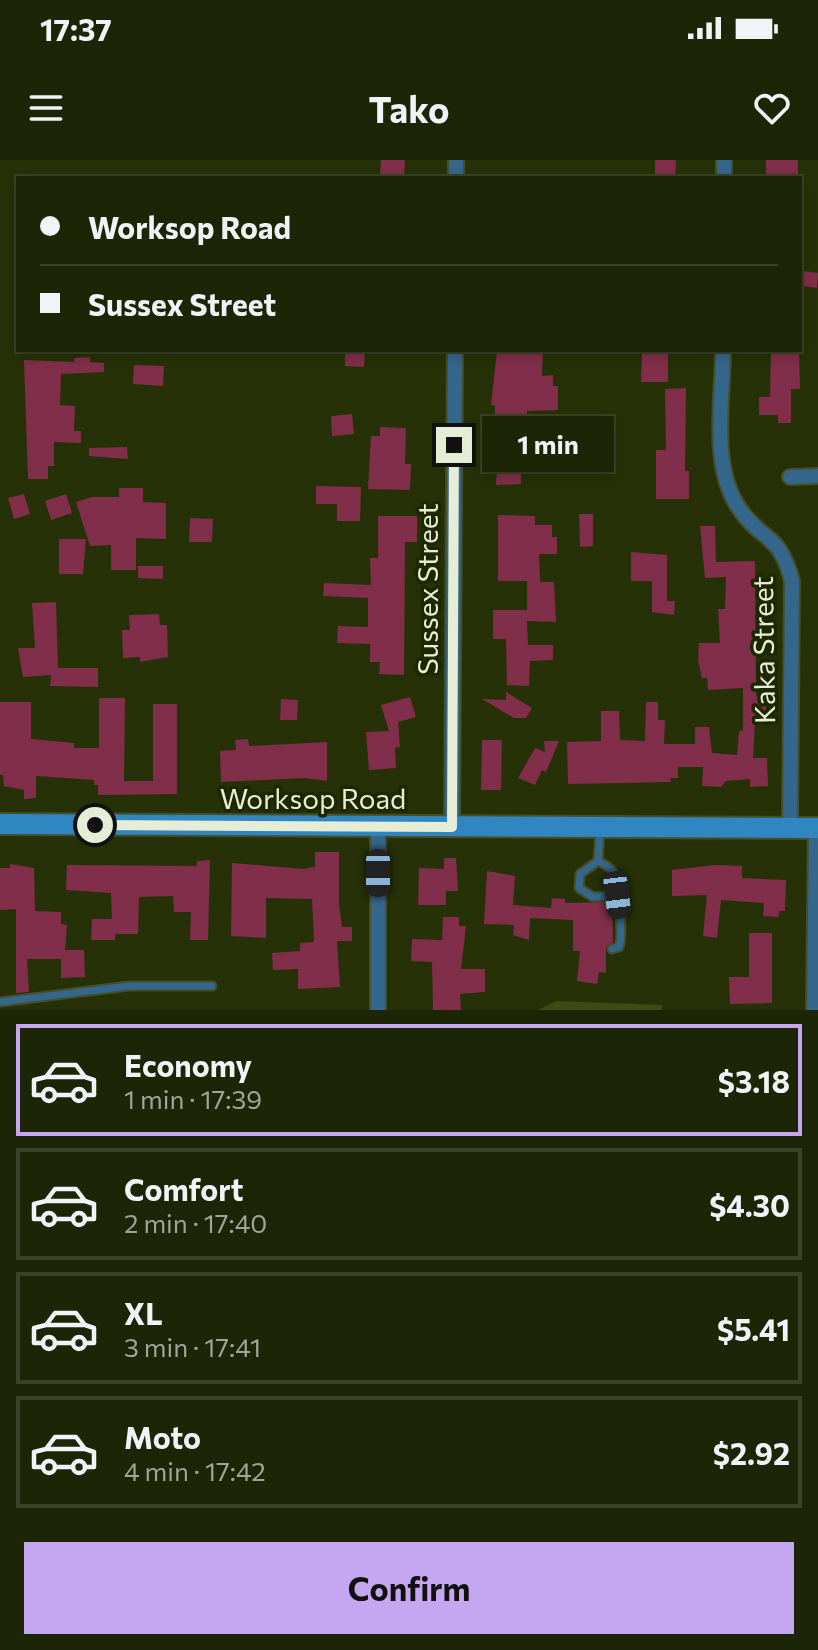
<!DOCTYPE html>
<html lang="en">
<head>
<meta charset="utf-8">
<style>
	:root { --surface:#1c2505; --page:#252d0f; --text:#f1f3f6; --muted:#a0a59a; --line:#3a4227; --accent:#c5a7f1 }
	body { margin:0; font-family:Commissioner,sans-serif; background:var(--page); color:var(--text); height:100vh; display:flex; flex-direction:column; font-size:30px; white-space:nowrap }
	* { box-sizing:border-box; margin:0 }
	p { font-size:26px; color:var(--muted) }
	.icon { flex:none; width:44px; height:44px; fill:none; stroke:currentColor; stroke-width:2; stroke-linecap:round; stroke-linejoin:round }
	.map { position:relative; height:850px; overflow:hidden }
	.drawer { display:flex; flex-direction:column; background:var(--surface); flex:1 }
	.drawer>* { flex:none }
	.top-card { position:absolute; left:16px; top:16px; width:786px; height:176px; border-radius:0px; box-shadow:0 4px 12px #0003,0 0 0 2px var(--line); display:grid; align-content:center; height:176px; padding:0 24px; background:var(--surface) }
	.end { position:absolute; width:36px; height:36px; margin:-18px; border:10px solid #e5edd6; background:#111; box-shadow:0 0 0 4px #111 }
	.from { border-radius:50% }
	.bubble { position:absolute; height:56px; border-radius:0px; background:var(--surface); box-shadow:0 4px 12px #0003,0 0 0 2px var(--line); font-size:26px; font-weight:700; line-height:56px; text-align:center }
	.car { position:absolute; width:24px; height:48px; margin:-24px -12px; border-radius:10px; box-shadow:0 0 6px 2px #0007; background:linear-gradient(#222 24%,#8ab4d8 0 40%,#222 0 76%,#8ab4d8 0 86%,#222 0) }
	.top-card b { display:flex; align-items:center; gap:28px; height:76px; font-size:30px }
	.top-card b+b { border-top:2px solid var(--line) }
	.top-card i { width:20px; height:20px; background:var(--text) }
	ul { padding:14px 0 0; list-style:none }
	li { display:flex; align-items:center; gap:24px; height:112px; margin:0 16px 12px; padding:0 8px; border:4px solid var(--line); border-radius:0px }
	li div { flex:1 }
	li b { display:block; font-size:30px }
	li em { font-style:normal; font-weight:700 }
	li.selected { border-color:var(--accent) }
	li>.icon { width:72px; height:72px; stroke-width:1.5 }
	.action { display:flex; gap:16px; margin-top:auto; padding:16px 24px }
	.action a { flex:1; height:92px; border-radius:0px; background:var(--accent); color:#111; font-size:32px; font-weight:700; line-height:92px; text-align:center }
	.status { display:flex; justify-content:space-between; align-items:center; height:56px; padding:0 40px; background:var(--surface); direction:ltr }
	.status svg { height:22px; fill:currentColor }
	header { display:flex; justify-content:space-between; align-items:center; height:104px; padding:0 24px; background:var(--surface); font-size:36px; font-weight:700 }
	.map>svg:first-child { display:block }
</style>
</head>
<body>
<div class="status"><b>17:37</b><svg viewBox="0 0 49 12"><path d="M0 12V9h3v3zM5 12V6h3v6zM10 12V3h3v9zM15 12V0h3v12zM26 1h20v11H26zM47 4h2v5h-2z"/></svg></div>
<header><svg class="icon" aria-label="menu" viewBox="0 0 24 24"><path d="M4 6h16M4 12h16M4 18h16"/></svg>Tako<svg class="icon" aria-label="heart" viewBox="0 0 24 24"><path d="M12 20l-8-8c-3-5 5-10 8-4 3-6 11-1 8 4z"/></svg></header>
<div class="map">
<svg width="818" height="850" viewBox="0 0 818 850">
	<rect width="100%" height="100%" fill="#263107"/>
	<polygon fill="#3d4b14" points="556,841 662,845 662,850 538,850"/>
	<g fill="#802e49">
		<polygon points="381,0 405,0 404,18 380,16"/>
		<polygon points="655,0 676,0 675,18 655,18"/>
		<rect x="766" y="0" width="32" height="14"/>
		<polygon points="803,111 818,113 817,128 803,126"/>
		<polygon points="345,190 365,190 364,207 345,206"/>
		<polygon points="497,190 543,190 542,216 553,215 553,226 558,226 558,250 527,251 527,287 520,287 521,324 496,325 499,272 495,272 495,246 491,245"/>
		<polygon points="642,190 668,190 668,222 641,222"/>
		<polygon points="771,190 799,190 800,229 791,229 791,263 778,263 778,255 759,255 759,237 770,237"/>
		<polygon points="90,197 90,202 104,203 104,212 61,214 60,245 75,246 74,271 81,271 81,283 54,282 54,306 48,306 48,319 28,319 24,200 74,202 74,198"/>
		<polygon points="134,205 164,206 163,226 133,224"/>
		<polygon points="686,228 685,311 689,311 689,339 656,339 656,290 666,290 665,229"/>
		<polygon points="352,254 354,274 332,276 331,256"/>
		<polygon points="380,267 406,268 405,304 411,304 410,330 368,329 371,276 380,276"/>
		<polygon points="127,287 128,299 89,296 89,288"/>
		<polygon points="316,326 361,327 360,361 337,361 337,344 316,344"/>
		<polygon points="119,328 143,328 143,342 166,343 166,379 136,378 136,410 111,410 111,385 90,386 76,342 92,337 119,337"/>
		<polygon points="24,334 30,354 14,359 8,338"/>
		<polygon points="66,334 72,353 51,360 45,341"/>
		<polygon points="579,354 593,354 593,386 580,387"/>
		<polygon points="498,355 535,356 535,365 552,365 552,377 557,377 557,394 539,394 540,422 554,422 556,462 527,461 528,485 553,485 553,500 530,501 529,526 507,525 506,479 493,479 493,450 527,450 527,421 498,421"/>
		<polygon points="378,356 417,356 417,382 405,382 404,515 379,514 380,502 370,502 370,484 337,483 338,466 368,467 368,438 323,436 324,423 371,425 370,398 378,398"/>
		<polygon points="190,358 213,359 212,382 189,382"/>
		<polygon points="700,366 715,366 716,402 755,401 756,536 766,533 766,562 755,562 753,598 767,598 768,626 750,627 750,619 726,621 721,627 702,626 703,607 678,607 678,618 670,618 671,622 568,624 567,582 601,581 601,551 619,551 620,580 645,581 646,542 658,542 658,560 665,560 664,584 695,584 695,567 709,567 712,593 737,595 739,571 743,571 743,528 708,530 707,518 702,518 698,500 699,483 720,483 718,449 725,449 726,417 705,418"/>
		<polygon points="59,379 86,379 83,414 59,414"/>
		<polygon points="631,392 667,395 667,441 675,441 674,455 652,452 652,421 631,421"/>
		<polygon points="138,406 163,406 163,419 138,418"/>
		<polygon points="56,442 58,508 98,508 98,527 50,526 51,515 23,517 18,488 35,488 32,443"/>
		<polygon points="159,454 160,465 167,465 168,497 140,502 140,497 123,498 122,470 130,470 129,455"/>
		<polygon points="506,532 532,548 526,558 514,558 482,539 506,540"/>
		<polygon points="410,537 416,557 398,562 400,587 395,588 396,608 369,610 366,572 389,571 381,545"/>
		<polygon points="99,538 125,538 124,621 153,621 153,544 177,544 177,634 98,635 98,625 94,625 94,620 36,616 36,638 24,639 24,630 4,626 3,615 0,615 0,542 31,542 31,579 74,583 74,588 99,588"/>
		<polygon points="281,539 298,540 297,560 280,560"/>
		<polygon points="248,579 249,586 327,582 327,621 305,618 221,622 220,591 236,590 235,580"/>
		<polygon points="482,580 502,580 501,630 481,630"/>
		<polygon points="544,581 559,581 546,612 542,610 535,625 518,618 535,588 545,592"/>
		<polygon points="315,692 339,692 339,744 342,767 352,767 352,781 337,781 340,827 298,829 298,809 273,810 272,793 300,791 300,783 314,782 312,739 266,738 266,778 231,776 232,703 303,709 315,707"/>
		<polygon points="444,698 456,698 458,731 446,731 446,745 418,745 419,708 444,709"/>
		<polygon points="210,700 208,780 190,780 191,752 174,752 173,736 139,737 138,774 115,774 115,780 91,780 92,759 112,759 111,733 66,730 67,705 197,706 197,701"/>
		<polygon points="10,704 34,708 35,751 61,752 61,764 67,765 65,790 84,790 85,817 61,818 61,799 27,799 29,832 16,833 16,749 0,750 0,708 10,708"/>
		<polygon points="715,705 742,706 742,718 786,720 785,751 779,751 779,757 763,756 764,743 721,740 717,778 703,776 707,735 672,736 672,710"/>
		<polygon points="487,711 515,716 513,745 551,748 552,738 565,739 565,743 612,742 613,782 606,787 606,813 599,812 597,824 577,821 580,791 573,791 573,760 530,758 529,780 513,775 514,765 484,764"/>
		<polygon points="443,757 459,757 459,766 466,766 461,809 485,809 485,832 460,834 461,850 433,850 432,802 411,801 412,779 442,780"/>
		<polygon points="749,773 772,773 772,843 730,844 729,817 749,817"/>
	</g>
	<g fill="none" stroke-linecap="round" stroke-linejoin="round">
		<g stroke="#454f28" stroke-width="11">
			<g id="lane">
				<path d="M598 701C604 704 609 706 613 712 619 721 623 778 619 787L612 789"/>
				<polyline points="598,701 580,714 579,728 593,737 617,735"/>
				<polyline points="598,701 600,670"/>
				<polyline points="0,842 129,826 212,826"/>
			</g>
		</g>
		<g stroke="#454f28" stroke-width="18">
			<g id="street">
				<polyline points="456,18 456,0"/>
				<polyline points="724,18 724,0"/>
				<path d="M723 190C723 239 710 306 739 348 761 382 779 371 792 421L790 668"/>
				<polyline points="790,317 818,316"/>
				<polyline points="452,667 455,190"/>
				<polyline points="378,850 378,666"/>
				<polyline points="814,850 816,668"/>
			</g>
		</g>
		<g stroke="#454f28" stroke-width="24">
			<polyline id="secondary" points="0,664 818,668"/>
		</g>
		<use href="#lane" stroke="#35668b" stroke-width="7"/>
		<use href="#street" stroke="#35668b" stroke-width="14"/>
		<use href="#secondary" stroke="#3086c0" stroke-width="20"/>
	</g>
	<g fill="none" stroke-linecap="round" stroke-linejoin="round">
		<polyline stroke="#e5edd6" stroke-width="10" points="95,665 452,667 454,285"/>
	</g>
	<g text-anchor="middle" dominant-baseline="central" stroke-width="7" stroke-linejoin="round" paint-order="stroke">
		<g font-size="28" fill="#e5edd6" stroke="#1d2700">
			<text transform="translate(427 429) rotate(-90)">Sussex Street</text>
			<text transform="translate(763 490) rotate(-91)">Kaka Street</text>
			<text x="313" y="638">Worksop Road</text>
		</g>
	</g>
</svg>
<i class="end from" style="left:95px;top:665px"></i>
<i class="end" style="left:454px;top:285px"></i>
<div class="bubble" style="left:482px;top:256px;width:132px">1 min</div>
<i class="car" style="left:378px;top:713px;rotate:180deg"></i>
<i class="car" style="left:617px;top:735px;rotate:173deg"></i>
<div class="top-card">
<b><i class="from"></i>Worksop Road</b>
<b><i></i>Sussex Street</b>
</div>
</div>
<section class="drawer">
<ul>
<li class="selected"><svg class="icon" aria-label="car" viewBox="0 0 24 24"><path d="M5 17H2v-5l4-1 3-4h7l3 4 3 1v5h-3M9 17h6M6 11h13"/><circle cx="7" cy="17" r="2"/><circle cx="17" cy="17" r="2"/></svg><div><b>Economy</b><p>1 min · 17:39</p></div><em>$3.18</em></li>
<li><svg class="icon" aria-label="car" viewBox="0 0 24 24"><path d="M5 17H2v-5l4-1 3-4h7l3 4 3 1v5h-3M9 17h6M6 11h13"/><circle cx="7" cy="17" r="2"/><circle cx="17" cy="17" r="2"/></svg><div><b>Comfort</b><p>2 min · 17:40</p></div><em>$4.30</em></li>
<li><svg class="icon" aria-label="car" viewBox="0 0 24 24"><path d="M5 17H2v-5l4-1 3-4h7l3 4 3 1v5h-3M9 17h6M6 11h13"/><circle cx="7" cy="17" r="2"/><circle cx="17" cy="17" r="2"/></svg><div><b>XL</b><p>3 min · 17:41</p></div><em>$5.41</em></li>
<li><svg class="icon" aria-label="car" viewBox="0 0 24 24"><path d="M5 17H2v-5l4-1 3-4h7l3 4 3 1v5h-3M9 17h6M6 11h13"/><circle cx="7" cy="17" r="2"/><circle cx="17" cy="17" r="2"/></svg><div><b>Moto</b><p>4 min · 17:42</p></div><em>$2.92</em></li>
</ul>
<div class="action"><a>Confirm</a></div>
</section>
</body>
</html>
